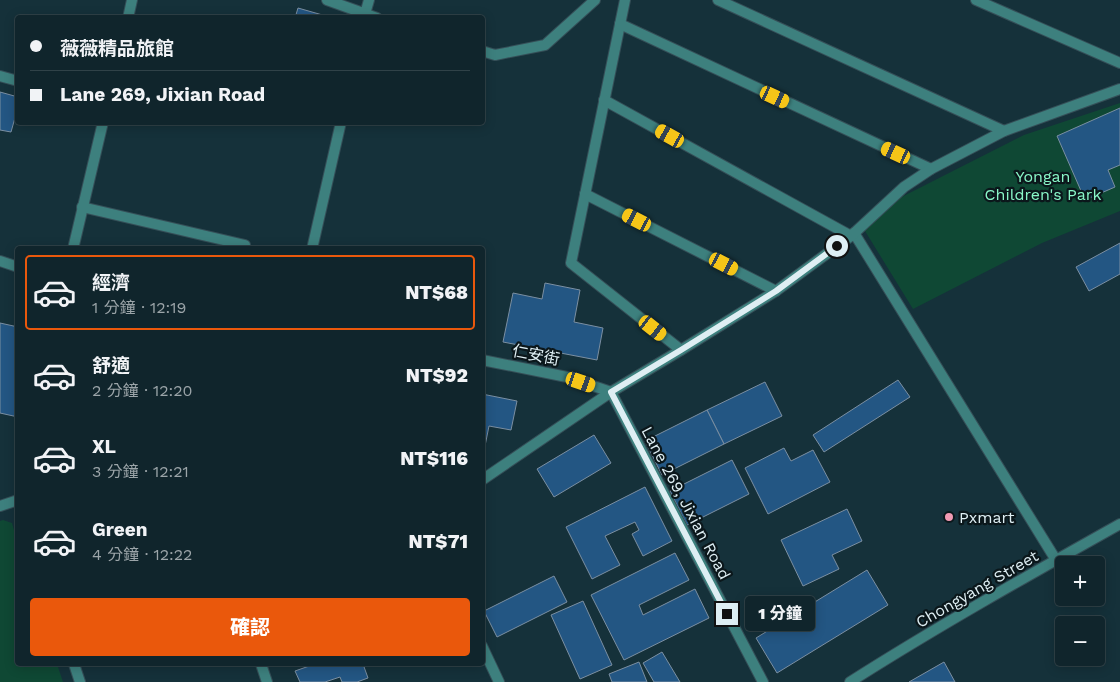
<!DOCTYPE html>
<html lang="zh-TW">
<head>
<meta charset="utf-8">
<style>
	:root { --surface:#10252c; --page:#1e3138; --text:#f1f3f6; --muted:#9ca5a9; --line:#304248; --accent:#ea580c }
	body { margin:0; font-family:"Work Sans","Noto Sans TC",sans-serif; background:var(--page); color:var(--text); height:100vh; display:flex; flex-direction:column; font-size:19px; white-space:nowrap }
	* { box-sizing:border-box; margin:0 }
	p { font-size:16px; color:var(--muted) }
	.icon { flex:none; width:28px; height:28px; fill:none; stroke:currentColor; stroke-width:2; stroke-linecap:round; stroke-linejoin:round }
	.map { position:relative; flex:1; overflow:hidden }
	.side { position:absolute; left:15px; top:246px; width:470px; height:420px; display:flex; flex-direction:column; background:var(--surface); border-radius:5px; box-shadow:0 2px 12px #0003,0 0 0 1px var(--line) }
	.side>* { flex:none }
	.hud { position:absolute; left:15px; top:15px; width:470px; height:110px; border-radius:5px; box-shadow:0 2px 12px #0003,0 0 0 1px var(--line); display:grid; align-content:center; height:110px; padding:0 15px; background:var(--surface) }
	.tools { position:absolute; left:1055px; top:556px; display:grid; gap:10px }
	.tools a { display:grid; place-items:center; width:50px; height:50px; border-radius:5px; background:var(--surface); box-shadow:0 2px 12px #0003,0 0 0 1px var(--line); font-size:25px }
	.end { position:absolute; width:22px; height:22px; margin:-11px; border:6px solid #deeef3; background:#111; box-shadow:0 0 0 2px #111 }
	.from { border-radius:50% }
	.bubble { position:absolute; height:35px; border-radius:5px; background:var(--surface); box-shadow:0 2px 12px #0003,0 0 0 1px var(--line); font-size:16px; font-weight:800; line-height:35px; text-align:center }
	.car { position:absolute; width:15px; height:30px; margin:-15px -8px; border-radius:6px; box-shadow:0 0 4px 1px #0007; background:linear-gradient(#f5c518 24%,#345 0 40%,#f5c518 0 76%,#345 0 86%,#f5c518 0) }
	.hud b { display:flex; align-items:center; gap:18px; height:48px; font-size:19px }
	.hud b+b { border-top:1px solid var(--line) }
	.hud i { width:12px; height:12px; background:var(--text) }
	ul { padding:9px 0 0; list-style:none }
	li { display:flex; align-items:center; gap:15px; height:75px; margin:0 10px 8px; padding:0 5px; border:2px solid transparent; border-radius:5px }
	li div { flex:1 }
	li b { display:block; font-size:19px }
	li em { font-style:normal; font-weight:800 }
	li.active { border-color:var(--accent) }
	li>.icon { width:45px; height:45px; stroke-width:1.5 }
	.button { display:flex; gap:10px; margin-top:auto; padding:10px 15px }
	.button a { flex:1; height:58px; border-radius:5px; background:var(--accent); color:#fff; font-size:20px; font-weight:800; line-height:58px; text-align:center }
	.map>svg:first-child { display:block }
</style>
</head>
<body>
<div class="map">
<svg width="1120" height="682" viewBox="0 0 1120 682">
	<rect width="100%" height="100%" fill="#15313a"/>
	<g fill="#0f4834">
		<polygon points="1120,103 1120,211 1042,243 913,309 865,231 868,217 872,212 1024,135"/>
		<polygon points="3,520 12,523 17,541 18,664 57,664 63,682 0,682 0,521"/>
	</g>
	<g fill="#235683" stroke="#7b8fa2">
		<polygon points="298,8 333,18 295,18"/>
		<polygon points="0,92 18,97 18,107 11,132 0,130"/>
		<polygon points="1120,108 1120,165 1108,170 1115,187 1085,200 1057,136"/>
		<polygon points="1120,243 1120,274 1089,291 1076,267"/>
		<polygon points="545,283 580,290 574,322 603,328 597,360 503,342 513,293 542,299"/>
		<polygon points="0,323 18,327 18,417 0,413"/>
		<polygon points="898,380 910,397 824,452 813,435"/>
		<polygon points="765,382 782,416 724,444 707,410"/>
		<polygon points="482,394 517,401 511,430 489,426 485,446 482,446"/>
		<polygon points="707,410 724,444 662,475 645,441"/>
		<polygon points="594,435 611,463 554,497 537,469"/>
		<polygon points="784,448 791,461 813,450 830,482 768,514 745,468"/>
		<polygon points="732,460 749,494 687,525 670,491"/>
		<polygon points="645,487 672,541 643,556 632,534 639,530 635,522 605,536 620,565 592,579 566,527"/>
		<polygon points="847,509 862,541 832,555 839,569 803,586 781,540"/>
		<polygon points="675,553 689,580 639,605 643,615 695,589 709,618 624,660 591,595"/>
		<polygon points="867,570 888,605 777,673 756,638"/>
		<polygon points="554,576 567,602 497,637 484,611"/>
		<polygon points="583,601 612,665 580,679 551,615"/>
		<polygon points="662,652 680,682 654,682 643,663"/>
		<polygon points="639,662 647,682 612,682 609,674"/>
		<polygon points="944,662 955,682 909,682"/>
		<polygon points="315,664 363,664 368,678 357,682 342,682 340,677 325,682 300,682 295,671"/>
	</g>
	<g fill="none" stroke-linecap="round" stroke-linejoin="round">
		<g stroke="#354f58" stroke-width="12">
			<g id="lane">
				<polyline points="625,0 571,263 681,350"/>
				<polyline points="718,0 1004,131"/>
				<polyline points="976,0 1120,63"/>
				<polyline points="365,14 369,0"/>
				<polyline points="128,18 132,0"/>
				<polyline points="620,24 931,169"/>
				<polyline points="0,76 18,81"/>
				<polyline points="604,100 851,236"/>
				<polyline points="585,194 776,291"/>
				<polyline points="82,207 245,245"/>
				<polyline points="73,249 103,122"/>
				<polyline points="482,646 499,682"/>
			</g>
		</g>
		<g stroke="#354f58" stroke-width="12">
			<g id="street">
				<polyline points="327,0 377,18"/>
				<polyline points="482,51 495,55 545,45 595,0"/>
				<polyline points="854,233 1056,560"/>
				<polyline points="312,249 341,122"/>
				<polyline points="0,261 18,267"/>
				<polyline points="482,360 567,377 611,392 763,682"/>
				<polyline points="482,480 611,392 681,350 776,291 851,236 904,187 931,169 1004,131 1120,89"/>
				<polyline points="0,506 18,500"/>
				<polyline points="74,664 80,682"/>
				<polyline points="261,664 267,682"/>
				<path d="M850 682C938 626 1029 575 1120 524"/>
			</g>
		</g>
		<use href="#lane" stroke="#3d807e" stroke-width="10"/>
		<use href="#street" stroke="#3d807e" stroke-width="10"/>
	</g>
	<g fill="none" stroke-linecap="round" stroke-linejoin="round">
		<polyline stroke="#deeef3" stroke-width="6" points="727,614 611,392 681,350 776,291 837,246"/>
	</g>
	<circle fill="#f19ab3" stroke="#0b171b" stroke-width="2" cx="949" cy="517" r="5"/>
	<g text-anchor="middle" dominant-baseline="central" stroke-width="4.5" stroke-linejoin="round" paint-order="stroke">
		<g font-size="16" fill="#89f7c8" stroke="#0b171b">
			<text x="1043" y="176">Yongan<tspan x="1043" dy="18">Children's Park</tspan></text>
		</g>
		<g font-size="16" fill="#deeef3" stroke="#0b171b">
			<text transform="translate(536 355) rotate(11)">仁安街</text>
			<text transform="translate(686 503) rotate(62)">Lane 269, Jixian Road</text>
			<text transform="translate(977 589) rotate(-30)">Chongyang Street</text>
		</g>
		<g font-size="16" fill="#deeef3" stroke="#0b171b" text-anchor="start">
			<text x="959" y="517">Pxmart</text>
		</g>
	</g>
</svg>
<div class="tools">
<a>+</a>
<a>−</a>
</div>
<i class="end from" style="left:837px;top:246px"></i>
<i class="end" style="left:727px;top:614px"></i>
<div class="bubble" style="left:745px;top:596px;width:70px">1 分鐘</div>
<i class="car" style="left:775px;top:97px;rotate:115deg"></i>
<i class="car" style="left:670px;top:136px;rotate:299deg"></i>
<i class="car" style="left:896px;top:153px;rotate:295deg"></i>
<i class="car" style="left:637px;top:220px;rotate:297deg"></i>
<i class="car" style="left:724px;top:264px;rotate:117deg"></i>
<i class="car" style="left:653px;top:328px;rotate:128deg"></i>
<i class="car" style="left:581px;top:382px;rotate:109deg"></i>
<div class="hud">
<b><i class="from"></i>薇薇精品旅館</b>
<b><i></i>Lane 269, Jixian Road</b>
</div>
<section class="side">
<ul>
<li class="active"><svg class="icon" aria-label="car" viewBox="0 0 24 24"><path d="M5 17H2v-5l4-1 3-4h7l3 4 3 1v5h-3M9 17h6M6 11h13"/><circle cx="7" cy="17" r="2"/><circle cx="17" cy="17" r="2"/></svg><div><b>經濟</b><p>1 分鐘 · 12:19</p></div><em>NT$68</em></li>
<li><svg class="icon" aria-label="car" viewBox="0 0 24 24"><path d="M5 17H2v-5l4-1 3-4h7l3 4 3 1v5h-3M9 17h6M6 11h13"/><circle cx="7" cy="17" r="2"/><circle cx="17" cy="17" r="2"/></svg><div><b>舒適</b><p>2 分鐘 · 12:20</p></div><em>NT$92</em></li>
<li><svg class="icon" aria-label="car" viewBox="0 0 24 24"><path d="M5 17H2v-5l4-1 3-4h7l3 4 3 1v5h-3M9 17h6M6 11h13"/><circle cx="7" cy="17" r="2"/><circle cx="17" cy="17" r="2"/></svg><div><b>XL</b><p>3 分鐘 · 12:21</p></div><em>NT$116</em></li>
<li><svg class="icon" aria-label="car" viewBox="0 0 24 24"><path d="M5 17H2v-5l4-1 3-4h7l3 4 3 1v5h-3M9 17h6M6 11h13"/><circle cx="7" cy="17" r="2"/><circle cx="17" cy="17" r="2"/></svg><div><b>Green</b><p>4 分鐘 · 12:22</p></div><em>NT$71</em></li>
</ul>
<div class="button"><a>確認</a></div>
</section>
</div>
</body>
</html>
